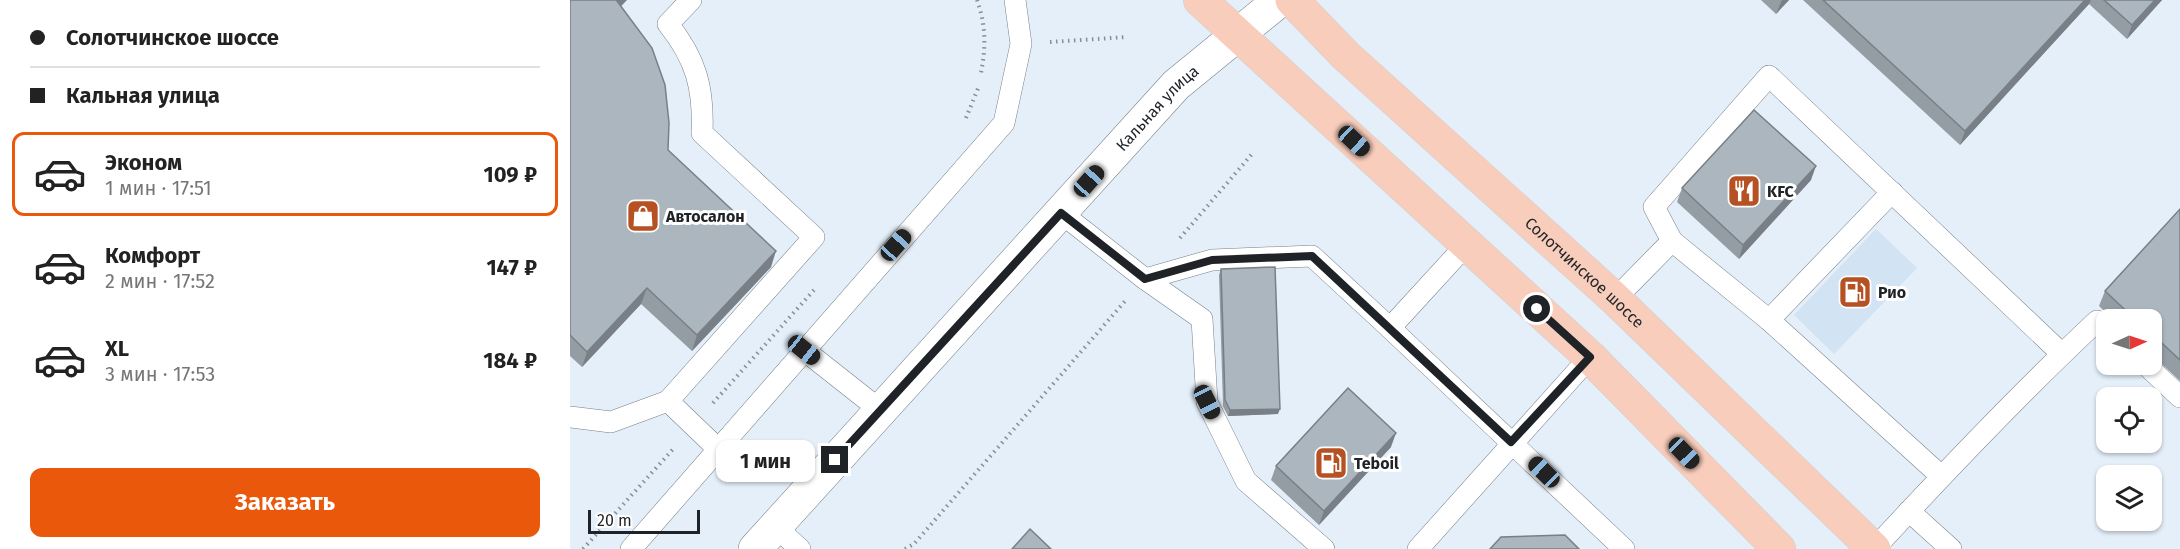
<!DOCTYPE html>
<html lang="ru">
<head>
<meta charset="utf-8">
<style>
	:root { --surface:#fff; --page:#f6f6f6; --text:#222; --muted:#767676; --line:#e0e0e0; --accent:#ea580c }
	body { margin:0; font-family:"Fira Sans",sans-serif; background:var(--page); color:var(--text); height:100vh; display:flex; flex-direction:column; font-size:22px; white-space:nowrap }
	* { box-sizing:border-box; margin:0 }
	p { font-size:20px; color:var(--muted) }
	.icon { flex:none; width:33px; height:33px; fill:none; stroke:currentColor; stroke-width:2; stroke-linecap:round; stroke-linejoin:round }
	.map { position:relative; flex:1; overflow:hidden }
	.side { display:flex; flex-direction:column; background:var(--surface); width:570px }
	.side>* { flex:none }
	.banner { display:grid; align-content:center; height:132px; padding:0 30px; background:var(--surface) }
	.needle { width:39px; rotate:87deg }
	.controls { position:absolute; left:1526px; top:309px; display:grid; gap:12px }
	.controls a { display:grid; place-items:center; width:66px; height:66px; border-radius:12px; background:var(--surface); box-shadow:0 2px 4px #0004; font-size:30px }
	.scale { position:absolute; left:18px; bottom:15px; width:112px; box-sizing:border-box; padding-left:6px; border:3px solid #1f2327; border-top:0; font-size:16px; line-height:21px; white-space:nowrap; color:#1f2327; -webkit-text-stroke:4px #fff; paint-order:stroke }
	.end { position:absolute; width:27px; height:27px; margin:-14px; border:8px solid #1f2327; background:#fff; box-shadow:0 0 0 3px #fff }
	.from { border-radius:50% }
	.bubble { position:absolute; height:42px; border-radius:12px; background:var(--surface); box-shadow:0 2px 4px #0004; font-size:20px; font-weight:700; line-height:42px; text-align:center }
	.car { position:absolute; width:18px; height:36px; margin:-18px -9px; border-radius:8px; box-shadow:0 0 4px 2px #0007; background:linear-gradient(#222 24%,#8ab4d8 0 40%,#222 0 76%,#8ab4d8 0 86%,#222 0) }
	.banner b { display:flex; align-items:center; gap:21px; height:57px; font-size:22px }
	.banner b+b { border-top:2px solid var(--line) }
	.banner i { width:15px; height:15px; background:var(--text) }
	ul { padding:0; list-style:none }
	li { display:flex; align-items:center; gap:18px; height:84px; margin:0 12px 9px; padding:0 18px; border:3px solid transparent; border-radius:12px }
	li div { flex:1 }
	li b { display:block; font-size:22px }
	li em { font-style:normal; font-weight:700 }
	li.on { border-color:var(--accent) }
	li>.icon { width:54px; height:54px; stroke-width:1.5 }
	.cta { display:flex; gap:12px; margin-top:auto; padding:12px 30px }
	.cta a { flex:1; height:69px; border-radius:12px; background:var(--accent); color:#fff; font-size:24px; font-weight:700; line-height:69px; text-align:center }
	main { display:flex; flex:1; min-height:0 }
	.map>svg:first-child { display:block }
</style>
</head>
<body>
<main>
<section class="side">
<div class="banner">
<b><i class="from"></i>Солотчинское шоссе</b>
<b><i></i>Кальная улица</b>
</div>
<ul>
<li class="on"><svg class="icon" aria-label="car" viewBox="0 0 24 24"><path d="M5 17H2v-5l4-1 3-4h7l3 4 3 1v5h-3M9 17h6M6 11h13"/><circle cx="7" cy="17" r="2"/><circle cx="17" cy="17" r="2"/></svg><div><b>Эконом</b><p>1 мин · 17:51</p></div><em>109 ₽</em></li>
<li><svg class="icon" aria-label="car" viewBox="0 0 24 24"><path d="M5 17H2v-5l4-1 3-4h7l3 4 3 1v5h-3M9 17h6M6 11h13"/><circle cx="7" cy="17" r="2"/><circle cx="17" cy="17" r="2"/></svg><div><b>Комфорт</b><p>2 мин · 17:52</p></div><em>147 ₽</em></li>
<li><svg class="icon" aria-label="car" viewBox="0 0 24 24"><path d="M5 17H2v-5l4-1 3-4h7l3 4 3 1v5h-3M9 17h6M6 11h13"/><circle cx="7" cy="17" r="2"/><circle cx="17" cy="17" r="2"/></svg><div><b>XL</b><p>3 мин · 17:53</p></div><em>184 ₽</em></li>
</ul>
<div class="cta"><a>Заказать</a></div>
</section>
<div class="map">
<svg width="1610" height="549" viewBox="0 0 1610 549">
	<rect width="100%" height="100%" fill="#e4eff9"/>
	<polygon fill="#d2e3f3" points="1306,229 1347,268 1264,354 1224,315"/>
	<g fill="none" stroke-linecap="round" stroke-linejoin="round">
		<g stroke="#778089" stroke-width="22">
			<g id="service">
				<polyline points="491,213 575,279 632,319 637,402 676,481 754,549"/>
				<polyline points="575,279 642,260 742,256 820,328 896,245"/>
				<polyline points="1045,299 1102,241"/>
				<polyline points="1199,320 1322,192"/>
				<polyline points="820,328 1054,549"/>
				<polyline points="234,350 310,410"/>
				<polyline points="1575,364 1610,397"/>
				<path d="M98 401 244 237 132 133C134 88 126 59 98 24L121 0"/>
				<polyline points="0,417 41,422 98,401 147,448"/>
				<polyline points="1371,476 1199,320 1102,241 1084,207 1199,76 1492,354"/>
				<polyline points="1339,511 1381,549"/>
				<polyline points="206,527 230,549"/>
				<polyline points="61,549 434,123 451,44 445,0"/>
				<polyline points="848,549 1020,357"/>
				<path d="M1304 549C1376 471 1449 394 1527 321L1536 329"/>
			</g>
		</g>
		<g stroke="#778089" stroke-width="34">
			<g id="tertiary">
				<path id="s1" d="M185 549 606 85 710 0"/>
			</g>
		</g>
		<g stroke="#cecfcf" stroke-width="34">
			<g id="primary">
				<polyline points="630,0 1020,357 1209,549"/>
				<path id="s2" d="M722 0 775 55 1045 299 1304 549"/>
			</g>
		</g>
		<g stroke="#878e95" stroke-width="4" stroke-dasharray="1.5 4.5" stroke-linecap="butt">
			<path d="M407 0C416 25 416 47 411 73"/>
			<polyline points="480,42 557,37"/>
			<polyline points="396,118 409,86"/>
			<polyline points="610,238 682,154"/>
			<polyline points="143,403 244,290"/>
			<polyline points="13,549 105,447"/>
			<polyline points="335,549 344,544 556,300"/>
		</g>
		<use href="#service" stroke="#fff" stroke-width="21"/>
		<use href="#tertiary" stroke="#fff" stroke-width="33"/>
		<use href="#primary" stroke="#f9cdbb" stroke-width="33"/>
	</g>
	<g fill="#949da4">
		<polygon points="0,0 51,7 98,150 201,267 122,351 71,304 12,367 0,356"/>
		<polygon points="1191,0 1219,0 1206,14"/>
		<polygon points="1233,0 1592,0 1557,39 1519,4 1390,145"/>
		<polygon points="1241,180 1169,259 1107,202 1112,188"/>
		<polygon points="1610,209 1610,381 1581,354 1581,320 1544,320 1529,306 1535,291"/>
		<polygon points="651,269 708,414 658,416 653,406 649,275"/>
		<polygon points="821,447 749,525 701,480 706,466"/>
	</g>
	<g fill="#787f86">
		<polygon points="48,0 57,0 41,17 47,1"/>
		<polygon points="1212,0 1219,0 1206,14"/>
		<polygon points="1515,0 1521,0 1519,4 1390,145 1395,131"/>
		<polygon points="1585,0 1592,0 1557,39 1562,25"/>
		<polygon points="1246,166 1241,180 1169,259 1173,245"/>
		<polygon points="206,251 201,267 122,351 127,335"/>
		<polygon points="77,288 71,304 12,367 17,352"/>
		<polygon points="710,409 708,414 658,416 660,410"/>
		<polygon points="826,433 821,447 749,525 754,511"/>
	</g>
	<g fill="#acb6bf" stroke="#787f86" stroke-width="1.5">
		<polygon points="0,0 48,0 47,1 82,48 95,85 99,123 98,150 206,251 127,335 77,288 17,352 0,335"/>
		<polygon points="1253,0 1515,0 1395,131"/>
		<polygon points="1534,0 1585,0 1562,25"/>
		<polygon points="1184,110 1246,166 1173,245 1112,188"/>
		<polygon points="1610,209 1610,360 1581,333 1581,320 1566,320 1535,291"/>
		<polygon points="705,267 710,409 660,410 655,400 651,269"/>
		<polygon points="778,388 826,433 754,511 706,466"/>
		<polygon points="460,529 481,549 442,549"/>
		<polygon points="995,535 1009,549 920,549 931,537"/>
	</g>
	<g fill="none" stroke-linecap="round" stroke-linejoin="round">
		<polyline stroke="#1f2327" stroke-width="8" points="265,460 491,213 575,279 642,260 742,256 941,442 1020,357 967,309"/>
	</g>
	<defs>
		<g id="restaurant-square" transform="scale(1.725)"><rect x="-9" y="-9" width="18" height="18" rx="4" fill="#b65124" stroke="#fff"/><path d="M-5-6h1v4h1v-4h1v4h1v-4h1v5L-1.5 .5V6h-2V.5L-5-1ZM5-6V6H3V1.5H1.5Q1.5-4 5-6Z" fill="#fff"/></g>
		<g id="shop-square" transform="scale(1.725)"><rect x="-9" y="-9" width="18" height="18" rx="4" fill="#b65124" stroke="#fff"/><path d="M-5-2.5h2.3a2.7 3.5 0 0 1 5.4 0H5L5.5 6h-11ZM-1.5-2.5h3a1.5 2.3 0 0 0-3 0Z" fill="#fff"/></g>
		<g id="fuel-square" transform="scale(1.725)"><rect x="-9" y="-9" width="18" height="18" rx="4" fill="#b65124" stroke="#fff"/><path d="M-5.5-6h7V0h2V4h1.3V-2.5L3-4.5l.8-.8L6-3V5H2.5V1h-1V6h-7ZM-4.2-4.7v3.2H.2V-4.7Z" fill="#fff"/></g>
	</defs>
	<g fill-rule="evenodd">
		<use href="#restaurant-square" x="1174" y="191"/>
		<use href="#shop-square" x="73" y="216"/>
		<use href="#fuel-square" x="1285" y="292"/>
		<use href="#fuel-square" x="761" y="463"/>
	</g>
	<g text-anchor="middle" dominant-baseline="central" stroke-width="6" stroke-linejoin="round" paint-order="stroke">
		<g font-size="16" fill="#1f2327" stroke="#fff">
			<text stroke="none"><textPath href="#s1" startOffset="597">Кальная улица</textPath></text>
			<text stroke="none"><textPath href="#s2" startOffset="400">Солотчинское шоссе</textPath></text>
		</g>
		<g font-size="16" font-weight="bold" fill="#1f2327" stroke="#fff" text-anchor="start">
			<text x="1197" y="191">KFC</text>
			<text x="96" y="216">Автосалон</text>
			<text x="1308" y="292">Рио</text>
			<text x="784" y="463">Teboil</text>
		</g>
	</g>
</svg>
<div class="controls">
<a><svg class="needle" viewBox="-14 -14 28 28"><path d="M0-13l5 13h-10z" fill="#e53935"/><path d="M0 13l5-13h-10z" fill="#767676"/></svg></a>
<a><svg class="icon" aria-label="locate" viewBox="0 0 24 24"><circle cx="12" cy="12" r="6"/><path d="M12 2v4M12 18v4M2 12h4M18 12h4"/></svg></a>
<a><svg class="icon" aria-label="layers" viewBox="0 0 24 24"><path d="M12 4l9 5-9 5-9-5zM3 14l9 5 9-5"/></svg></a>
</div>
<div class="scale">20 m</div>
<i class="end from" style="left:967px;top:309px"></i>
<i class="end" style="left:265px;top:460px"></i>
<div class="bubble" style="left:146px;top:440px;width:99px">1 мин</div>
<i class="car" style="left:784px;top:141px;rotate:133deg"></i>
<i class="car" style="left:519px;top:181px;rotate:42deg"></i>
<i class="car" style="left:326px;top:245px;rotate:42deg"></i>
<i class="car" style="left:234px;top:350px;rotate:129deg"></i>
<i class="car" style="left:637px;top:402px;rotate:154deg"></i>
<i class="car" style="left:1114px;top:453px;rotate:136deg"></i>
<i class="car" style="left:974px;top:472px;rotate:314deg"></i>
</div>
</main>
</body>
</html>
